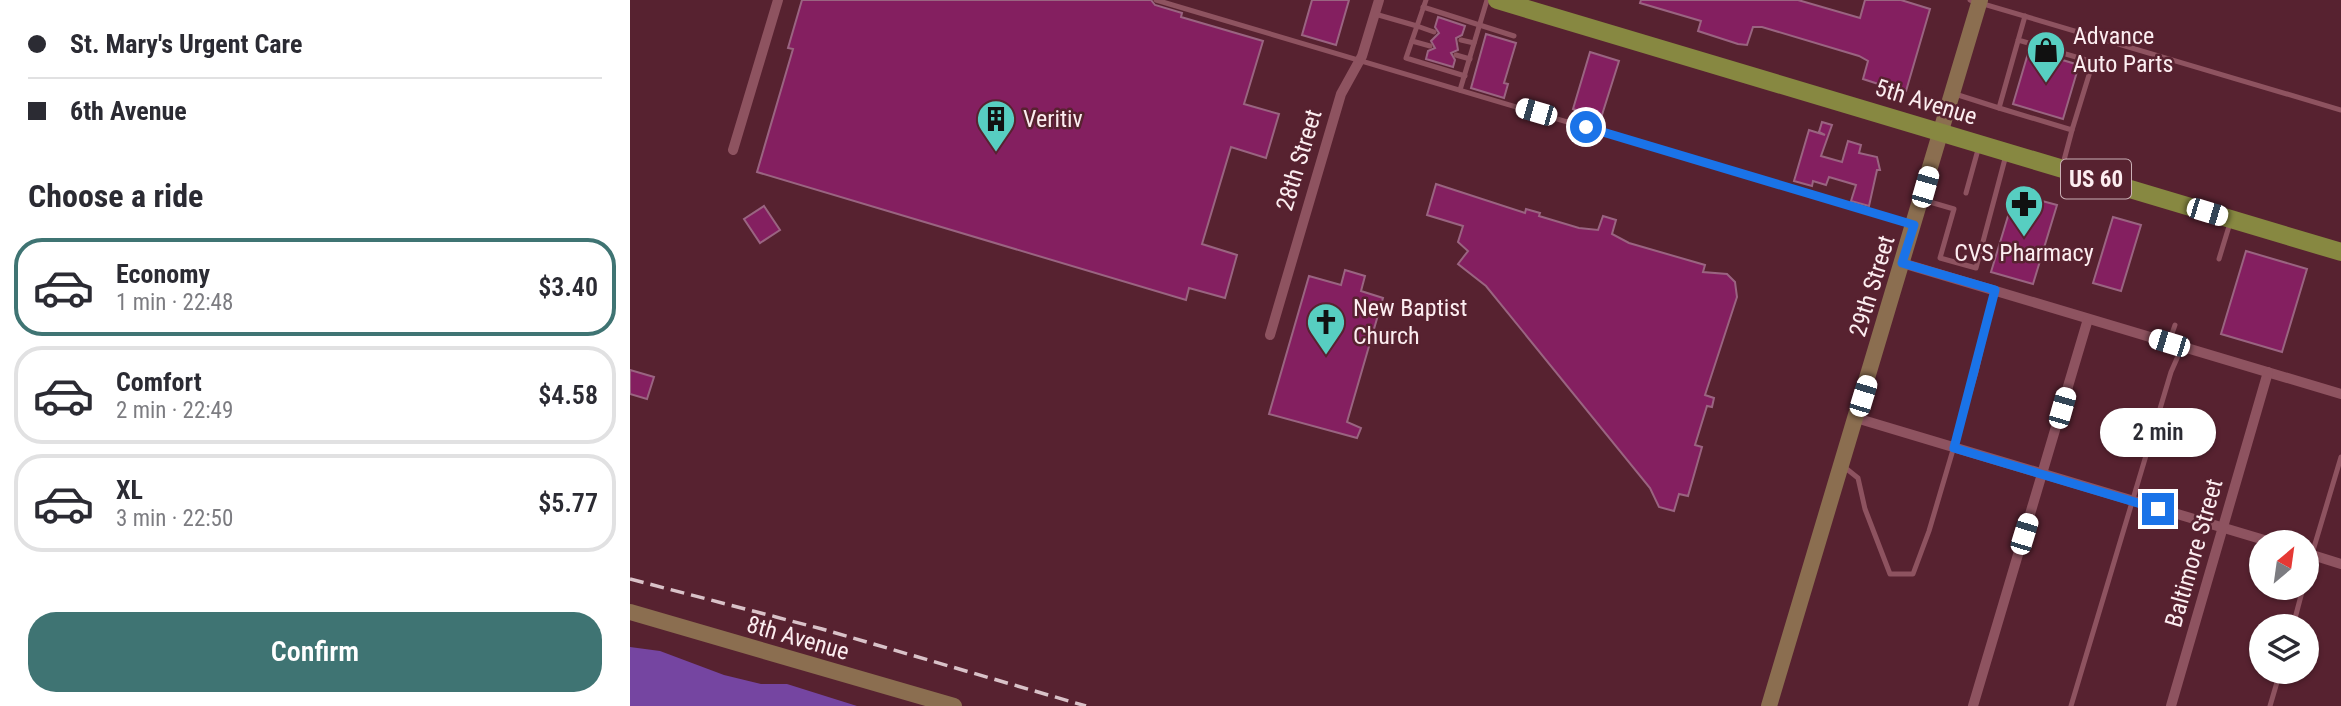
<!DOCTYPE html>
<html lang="en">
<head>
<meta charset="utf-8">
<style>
	:root { --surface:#fff; --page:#f2f2f3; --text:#2b2b33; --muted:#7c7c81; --line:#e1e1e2; --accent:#3f7473 }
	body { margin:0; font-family:"Roboto Condensed",sans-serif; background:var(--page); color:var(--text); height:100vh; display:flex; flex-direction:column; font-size:26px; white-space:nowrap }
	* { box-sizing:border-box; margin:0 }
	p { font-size:23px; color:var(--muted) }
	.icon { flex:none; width:38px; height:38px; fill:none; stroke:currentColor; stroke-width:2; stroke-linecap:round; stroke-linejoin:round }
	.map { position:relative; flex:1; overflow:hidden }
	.side { display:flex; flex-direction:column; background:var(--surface); width:630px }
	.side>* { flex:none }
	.hud { display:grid; align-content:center; height:154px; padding:0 28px; background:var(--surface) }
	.needle { width:46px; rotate:29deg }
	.tools { position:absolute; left:1619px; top:530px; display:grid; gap:14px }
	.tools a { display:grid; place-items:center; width:70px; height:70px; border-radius:50%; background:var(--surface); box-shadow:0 2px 5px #0004; font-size:35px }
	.end { position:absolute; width:32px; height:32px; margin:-16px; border:9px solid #1a73e8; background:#fff; box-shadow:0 0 0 4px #fff }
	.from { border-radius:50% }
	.bubble { position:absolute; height:49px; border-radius:24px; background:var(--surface); box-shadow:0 2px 5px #0004; font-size:23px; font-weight:600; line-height:49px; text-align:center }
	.car { position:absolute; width:21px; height:42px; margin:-21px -10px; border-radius:9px; box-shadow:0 0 5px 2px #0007; background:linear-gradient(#fff 24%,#345 0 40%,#fff 0 76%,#345 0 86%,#fff 0) }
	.hud b { display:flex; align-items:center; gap:24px; height:66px; font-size:26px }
	.hud b+b { border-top:2px solid var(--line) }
	.hud i { width:18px; height:18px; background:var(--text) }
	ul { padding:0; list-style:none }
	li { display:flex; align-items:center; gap:21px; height:98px; margin:0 14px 10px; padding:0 14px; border:4px solid var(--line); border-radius:28px }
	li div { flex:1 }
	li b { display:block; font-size:26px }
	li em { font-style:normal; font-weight:600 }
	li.selected { border-color:var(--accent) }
	li>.icon { width:63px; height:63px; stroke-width:1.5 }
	h2 { padding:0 28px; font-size:32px; line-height:84px }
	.button { display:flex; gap:14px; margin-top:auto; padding:14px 28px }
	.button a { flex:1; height:80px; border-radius:28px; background:var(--accent); color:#fff; font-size:28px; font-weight:600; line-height:80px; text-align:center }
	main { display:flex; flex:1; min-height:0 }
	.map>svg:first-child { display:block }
</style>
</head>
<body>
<main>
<section class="side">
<div class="hud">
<b><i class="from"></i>St. Mary's Urgent Care</b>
<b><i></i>6th Avenue</b>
</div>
<h2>Choose a ride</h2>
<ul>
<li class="selected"><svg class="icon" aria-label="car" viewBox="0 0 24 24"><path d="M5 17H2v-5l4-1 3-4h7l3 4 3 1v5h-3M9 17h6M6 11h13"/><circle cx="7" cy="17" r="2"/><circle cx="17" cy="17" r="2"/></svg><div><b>Economy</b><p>1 min · 22:48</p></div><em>$3.40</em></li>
<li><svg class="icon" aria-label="car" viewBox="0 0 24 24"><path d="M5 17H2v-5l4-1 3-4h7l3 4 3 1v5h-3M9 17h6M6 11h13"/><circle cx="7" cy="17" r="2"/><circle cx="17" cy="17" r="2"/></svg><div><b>Comfort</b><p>2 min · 22:49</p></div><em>$4.58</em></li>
<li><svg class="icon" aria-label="car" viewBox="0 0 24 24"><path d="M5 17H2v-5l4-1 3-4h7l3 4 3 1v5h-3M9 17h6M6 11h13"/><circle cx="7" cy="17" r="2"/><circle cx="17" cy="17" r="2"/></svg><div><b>XL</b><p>3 min · 22:50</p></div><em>$5.77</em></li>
</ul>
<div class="button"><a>Confirm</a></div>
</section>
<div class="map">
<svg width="1711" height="706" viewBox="0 0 1711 706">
	<rect width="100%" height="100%" fill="#572230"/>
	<polygon fill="#7545a1" points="0,647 30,651 94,675 131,684 157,684 227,706 0,706"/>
	<g fill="#841f60" stroke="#9a6481" stroke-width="2">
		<polygon points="172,0 521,0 525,5 552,13 551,17 633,41 614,104 649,114 636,158 601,147 572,244 607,255 595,298 559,288 556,300 127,172 163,49 158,48"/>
		<polygon points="682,0 719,0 706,45 672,35"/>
		<polygon points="1011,0 1168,0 1230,18 1235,0 1271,0 1300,9 1276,91 1270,91 1233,79 1238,61 1229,56 1132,27 1123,27 1117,45 1108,44 1068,31 1071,21 1010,3"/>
		<polygon points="808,17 835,26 832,35 826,38 828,50 821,53 825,60 823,67 796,59 798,51 805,48 801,41 809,33 805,27"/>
		<polygon points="856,34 886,43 874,83 878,84 874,98 841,88"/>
		<polygon points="1399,50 1449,65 1433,119 1383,104"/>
		<polygon points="960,52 989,61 971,118 943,109"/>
		<polygon points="1192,122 1202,125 1191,156 1212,162 1218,141 1231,145 1229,153 1247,157 1250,170 1247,170 1239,206 1221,201 1226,185 1199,177 1196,185 1183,181 1182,186 1164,181 1179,130 1195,135 1189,132"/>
		<polygon points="806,184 895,213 896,209 910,213 909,216 949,228 968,230 973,216 986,220 982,234 999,243 1075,265 1073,272 1097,274 1105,282 1107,297 1075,395 1084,398 1082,407 1077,406 1065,445 1072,447 1058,496 1049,494 1044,511 1029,507 1020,488 856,286 828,264 838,251 828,242 833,226 797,215"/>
		<polygon points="1388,189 1394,196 1427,205 1403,284 1361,272 1382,203 1378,198"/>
		<polygon points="134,206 150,230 130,243 114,219"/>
		<polygon points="1483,217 1511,225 1491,291 1463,283"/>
		<polygon points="1616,251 1677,269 1652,352 1591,334"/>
		<polygon points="715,270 735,276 731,291 753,298 717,422 731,428 727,438 639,414 679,276 711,285"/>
		<polygon points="0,370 24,377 17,399 0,394"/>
	</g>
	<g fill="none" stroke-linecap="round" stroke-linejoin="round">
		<g stroke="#8e5360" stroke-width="5">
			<polyline points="526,0 1281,224"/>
			<polyline points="1340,0 1711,110"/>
			<polyline points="793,7 884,36"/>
			<polyline points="745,14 787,26 796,0"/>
			<polyline points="804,32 787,26 776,58 835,76"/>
			<polyline points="831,40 844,43"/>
			<polyline points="1388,40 1463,62 1442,130 1369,108 1395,16"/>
			<polyline points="782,41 800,46"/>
			<polyline points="826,55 840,59"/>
			<polyline points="830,90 857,0"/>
			<polyline points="1325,94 1369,108"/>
			<polyline points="1433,164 1442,130"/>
			<polyline points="1336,193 1349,146"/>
			<polyline points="1293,200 1324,209 1310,258 1346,268 1376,155"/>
			<polyline points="1589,259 1600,223"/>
			<polyline points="1539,342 1545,325"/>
			<polyline points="1213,466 1228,478 1235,509 1260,574 1283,574 1299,531 1346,372 1365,290"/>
			<polyline points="1676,574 1711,457"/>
			<polyline points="1663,626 1673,588"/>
			<polyline points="1441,706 1541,372 1552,347"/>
			<polyline points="1640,706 1650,672"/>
		</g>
		<g stroke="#8e5360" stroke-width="10">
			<polyline points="103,150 148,0"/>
			<polyline points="1272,263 1711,394"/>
			<polyline points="640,335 711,94 732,56 749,0"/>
			<polyline points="1226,418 1641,542"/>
			<polyline points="1676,553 1711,564"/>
			<polyline points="1343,706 1458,319"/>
			<polyline points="1541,706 1638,372"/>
		</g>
		<g stroke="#8b6e50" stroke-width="16">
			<polyline points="0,612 324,706"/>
			<polyline points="1139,706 1350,0"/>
		</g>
		<polyline stroke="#878841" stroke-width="18" points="867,0 1711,252"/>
		<polyline stroke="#d9c2c8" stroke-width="3.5" stroke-dasharray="14 7" stroke-linecap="butt" points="0,579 192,629 456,706"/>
	</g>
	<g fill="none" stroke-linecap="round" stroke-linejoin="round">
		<polyline stroke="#1a73e8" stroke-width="9" points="956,127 1284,225 1272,263 1365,290 1324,448 1528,509"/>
	</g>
	<defs>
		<g id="shop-pin" transform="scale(2.0125)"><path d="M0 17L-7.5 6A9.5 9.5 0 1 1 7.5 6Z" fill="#57cec1" stroke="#572230"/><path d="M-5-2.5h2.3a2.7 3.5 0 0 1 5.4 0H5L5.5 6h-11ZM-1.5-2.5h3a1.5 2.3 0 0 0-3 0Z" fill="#111"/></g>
		<g id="building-pin" transform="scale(2.0125)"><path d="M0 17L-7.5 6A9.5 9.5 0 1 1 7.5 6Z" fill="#57cec1" stroke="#572230"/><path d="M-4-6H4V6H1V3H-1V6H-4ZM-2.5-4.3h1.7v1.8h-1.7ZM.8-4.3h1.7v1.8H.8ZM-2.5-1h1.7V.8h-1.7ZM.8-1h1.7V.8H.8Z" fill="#111"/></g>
		<g id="pharmacy-pin" transform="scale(2.0125)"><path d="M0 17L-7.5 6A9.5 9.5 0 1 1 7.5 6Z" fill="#57cec1" stroke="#572230"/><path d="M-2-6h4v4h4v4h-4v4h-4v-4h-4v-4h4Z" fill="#111"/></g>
		<g id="church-pin" transform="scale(2.0125)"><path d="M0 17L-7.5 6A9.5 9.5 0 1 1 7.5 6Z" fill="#57cec1" stroke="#572230"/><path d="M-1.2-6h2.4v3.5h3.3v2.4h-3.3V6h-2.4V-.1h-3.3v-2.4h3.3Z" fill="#111"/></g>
	</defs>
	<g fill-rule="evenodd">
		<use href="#shop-pin" x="1416" y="50"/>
		<use href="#building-pin" x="366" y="119"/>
		<use href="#pharmacy-pin" x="1394" y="204"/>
		<use href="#church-pin" x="696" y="322"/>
	</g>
	<g text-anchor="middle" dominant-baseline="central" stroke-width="5" stroke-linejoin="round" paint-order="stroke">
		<rect fill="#572230" stroke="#cab0b6" stroke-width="2" x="1431" y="159.5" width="70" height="39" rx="5"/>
		<g font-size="23" font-weight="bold" fill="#fcedf0">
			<text x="1466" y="179">US 60</text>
		</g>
		<g font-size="24" fill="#fcedf0" stroke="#572230" text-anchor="start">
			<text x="1443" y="36">Advance<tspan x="1443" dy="28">Auto Parts</tspan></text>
			<text x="393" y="119">Veritiv</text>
			<text x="1394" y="253" text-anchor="middle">CVS Pharmacy</text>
			<text x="723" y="308">New Baptist<tspan x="723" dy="28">Church</tspan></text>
		</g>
		<g font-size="24" fill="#fcedf0" stroke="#572230">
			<text transform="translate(1296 102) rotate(17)">5th Avenue</text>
			<text transform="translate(669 160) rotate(-73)">28th Street</text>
			<text transform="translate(1242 286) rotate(-73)">29th Street</text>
			<text transform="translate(1564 553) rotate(-74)">Baltimore Street</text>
			<text transform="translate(168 638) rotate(16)">8th Avenue</text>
		</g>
	</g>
</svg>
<div class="tools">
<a><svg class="needle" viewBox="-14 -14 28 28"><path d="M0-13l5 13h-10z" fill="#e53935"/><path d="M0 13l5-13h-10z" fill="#7c7c81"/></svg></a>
<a><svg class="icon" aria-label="layers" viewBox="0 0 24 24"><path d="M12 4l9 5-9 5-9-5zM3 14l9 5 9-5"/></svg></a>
</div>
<i class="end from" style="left:956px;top:127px"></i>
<i class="end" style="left:1528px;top:509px"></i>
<div class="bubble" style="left:1470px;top:408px;width:116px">2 min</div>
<i class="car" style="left:906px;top:112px;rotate:286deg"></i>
<i class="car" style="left:1295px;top:187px;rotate:16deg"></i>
<i class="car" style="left:1577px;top:212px;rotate:107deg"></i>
<i class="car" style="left:1539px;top:343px;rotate:287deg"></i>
<i class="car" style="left:1233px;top:396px;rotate:17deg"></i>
<i class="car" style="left:1432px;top:408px;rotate:16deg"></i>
<i class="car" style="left:1394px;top:534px;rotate:17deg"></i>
</div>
</main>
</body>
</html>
